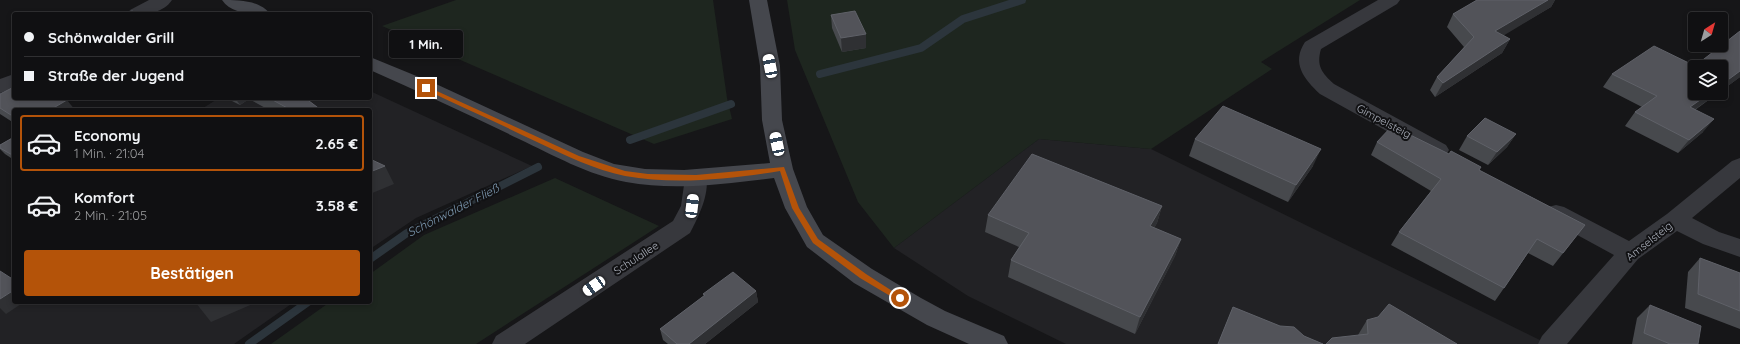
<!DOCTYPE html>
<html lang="de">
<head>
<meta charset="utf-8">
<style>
	:root { --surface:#101012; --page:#1e1e20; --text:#f1f3f6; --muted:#9c9d9f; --line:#303032; --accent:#b45309 }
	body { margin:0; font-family:Quicksand,sans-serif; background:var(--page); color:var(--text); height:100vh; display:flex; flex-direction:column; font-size:15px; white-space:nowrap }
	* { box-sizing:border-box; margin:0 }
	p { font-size:13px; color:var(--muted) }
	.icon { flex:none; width:22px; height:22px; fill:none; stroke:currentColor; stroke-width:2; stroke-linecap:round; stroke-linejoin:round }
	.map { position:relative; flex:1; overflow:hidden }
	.drawer { position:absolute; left:12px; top:108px; width:360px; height:196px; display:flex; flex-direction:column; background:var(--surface); border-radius:4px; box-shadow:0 2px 6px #0003,0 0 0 1px var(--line) }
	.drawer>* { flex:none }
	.guide { position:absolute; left:12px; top:12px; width:360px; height:88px; border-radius:4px; box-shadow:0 2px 6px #0003,0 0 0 1px var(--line); display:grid; align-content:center; height:88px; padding:0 12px; background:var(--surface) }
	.needle { width:26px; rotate:37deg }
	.fabs { position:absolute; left:1688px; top:12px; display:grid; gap:8px }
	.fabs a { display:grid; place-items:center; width:40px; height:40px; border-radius:4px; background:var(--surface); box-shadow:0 2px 6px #0003,0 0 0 1px var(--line); font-size:20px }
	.end { position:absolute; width:18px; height:18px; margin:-9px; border:5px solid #b45309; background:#fff; box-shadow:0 0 0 2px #fff }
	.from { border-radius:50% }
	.bubble { position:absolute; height:28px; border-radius:4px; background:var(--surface); box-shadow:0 2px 6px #0003,0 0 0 1px var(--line); font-size:13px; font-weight:700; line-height:28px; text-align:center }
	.car { position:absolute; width:12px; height:24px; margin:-12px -6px; border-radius:5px; box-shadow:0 0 3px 1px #0007; background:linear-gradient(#fff 24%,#345 0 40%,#fff 0 76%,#345 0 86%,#fff 0) }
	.guide b { display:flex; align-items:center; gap:14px; height:38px; font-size:15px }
	.guide b+b { border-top:1px solid var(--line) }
	.guide i { width:10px; height:10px; background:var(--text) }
	ul { padding:7px 0 0; list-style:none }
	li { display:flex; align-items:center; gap:12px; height:56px; margin:0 8px 6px; padding:0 4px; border:2px solid transparent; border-radius:4px }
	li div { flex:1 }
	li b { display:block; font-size:15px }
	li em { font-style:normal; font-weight:700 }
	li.on { border-color:var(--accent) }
	li>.icon { width:36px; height:36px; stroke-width:1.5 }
	.cta { display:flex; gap:8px; margin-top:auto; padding:8px 12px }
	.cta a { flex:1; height:46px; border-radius:4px; background:var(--accent); color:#fff; font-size:16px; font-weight:700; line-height:46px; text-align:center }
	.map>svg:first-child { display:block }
</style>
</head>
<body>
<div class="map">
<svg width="1740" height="344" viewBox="0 0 1740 344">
	<rect width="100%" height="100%" fill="#161618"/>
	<g fill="#222225">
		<polygon points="370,91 532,166 416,218 370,249 370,110 200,110 219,98 370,98"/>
		<polygon points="1039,139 1151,149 1548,344 1066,344 968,296 894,248"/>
		<polygon points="14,277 14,302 294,302 234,344 0,344 0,286"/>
	</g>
	<g fill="#1e261f">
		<polygon points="456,0 713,0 727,98 732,119 654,144 382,26"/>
		<polygon points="787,0 1360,0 1261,62 1272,69 1151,149 1039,139 894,248 858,202 795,50"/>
		<polygon points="555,178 659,226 476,344 271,344 330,302 370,302 370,274 424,235"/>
	</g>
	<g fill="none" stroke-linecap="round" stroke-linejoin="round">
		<g stroke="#2c353c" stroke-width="8">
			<polyline points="820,74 921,48 963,19 1022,0"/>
			<polyline points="630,140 731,104"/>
			<polyline points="370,259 407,233 538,167"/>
			<polyline points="249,344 308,302"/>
		</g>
		<g fill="#37383d" fill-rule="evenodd">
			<path d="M149 0H172C162 15 143 14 128 14L130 10Z"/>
			<path d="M1378 0H1400L1397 4 1321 49C1316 66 1322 73 1334 84L1446 145 1449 150 1446 155 1438 157 1430 155 1320 94C1304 79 1291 63 1305 42Z"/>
			<polygon points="14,74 14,88 0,93 0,79"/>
			<polygon points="1740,158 1740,178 1692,218 1719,232 1740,239 1740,257 1703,244 1677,231 1638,259 1567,344 1538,344 1542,336 1614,255 1548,219 1545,213 1548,207 1556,205 1564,207 1629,241 1667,214 1732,161"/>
			<path d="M696 170 704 172C713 188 698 218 690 233L525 344H492L496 336 673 221 681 206 685 178 688 172Z"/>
		</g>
		<g fill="#45474d" fill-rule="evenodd">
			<path d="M222 0C238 0 260 0 270 14 254 14 232 15 222 0Z"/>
			<path d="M749 0H767L780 66 782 120 793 169 807 207 823 235 872 269 921 298 945 311 1004 336 1008 344H969L927 325 854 283 807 247 785 208 774 178C725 184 675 191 626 182 588 175 553 155 519 139 470 115 420 92 370 70V57L436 84 583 152 614 164 645 169 684 170 770 163 762 120 760 66Z"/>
		</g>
	</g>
	<g fill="#47494d">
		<polygon points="1477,0 1555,0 1551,7 1503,35 1510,39 1502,53 1435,97 1430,90 1437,77 1464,47 1447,27 1453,14"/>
		<polygon points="831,15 866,48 842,52 832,28"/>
		<polygon points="1740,31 1740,77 1695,110 1703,132 1678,153 1625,126 1635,112 1642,107 1603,87 1612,74 1695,66"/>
		<polygon points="0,94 14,110 14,123 0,114"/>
		<polygon points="226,98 312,98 308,100 321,110 269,110 249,99 240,105"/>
		<polygon points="1516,134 1507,147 1488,165 1459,150 1467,136"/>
		<polygon points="14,137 14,160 5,154 0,149 0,145"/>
		<polygon points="1195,139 1313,166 1288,202 1189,156"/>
		<polygon points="1377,142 1449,154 1481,167 1479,170 1585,225 1553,266 1528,253 1504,288 1495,301 1391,245 1399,232 1431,191 1371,155"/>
		<polygon points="1162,206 1157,223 1154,228 1181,239 1175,256 1135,334 1008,277 1011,260 1019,247 985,232 988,215"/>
		<polygon points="1700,258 1740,273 1740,329 1685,308 1688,272"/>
		<polygon points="756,291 758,302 705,344 668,344 663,340 660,329 704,296 703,294"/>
		<polygon points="1650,305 1698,344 1632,344 1637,318"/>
		<polygon points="1233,307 1304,336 1323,344 1218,344"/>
		<polygon points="1367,320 1457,344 1358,335"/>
	</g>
	<g fill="#2f3033">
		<polygon points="1548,0 1555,0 1551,7 1488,45 1495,31"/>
		<polygon points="866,34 866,48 842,52 841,38"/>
		<polygon points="1510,39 1502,53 1435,97 1443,83"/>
		<polygon points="1740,71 1740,77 1721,91 1721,85"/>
		<polygon points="1710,93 1718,93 1680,120 1690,107"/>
		<polygon points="235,98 248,98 249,99 240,105"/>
		<polygon points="297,98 312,98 301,105"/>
		<polygon points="67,100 75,110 50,110"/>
		<polygon points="1714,119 1703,132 1678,153 1689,140"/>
		<polygon points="1516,134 1507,147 1488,165 1497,152"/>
		<polygon points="1321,149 1313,166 1288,202 1296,185"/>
		<polygon points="385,166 394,184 370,194 370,172"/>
		<polygon points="1162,206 1157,223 1145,244 1150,226"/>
		<polygon points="1181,239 1175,256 1135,334 1140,317"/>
		<polygon points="14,290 14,302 24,302 6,314 0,308 0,299"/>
		<polygon points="756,291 758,302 705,344 689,344"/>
		<polygon points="199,302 257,302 211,322 196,303"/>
	</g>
	<g fill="#525359" stroke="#5f6168">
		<polygon points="1477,0 1548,0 1495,31 1510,39 1443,83 1437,77 1474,37 1453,14"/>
		<polygon points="132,11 139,14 125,14"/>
		<polygon points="855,11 866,34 841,38 831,15"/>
		<polygon points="1740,31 1740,71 1721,85 1721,67 1695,67 1695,93 1710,93 1690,107 1714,119 1689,140 1635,112 1657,96 1612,74 1654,46 1695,66"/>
		<polygon points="14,87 14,98 63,98 67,100 50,110 14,110 14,117 0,108 0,94"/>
		<polygon points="269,98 305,98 321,110 291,110"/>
		<polygon points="1223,106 1321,149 1296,185 1195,139"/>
		<polygon points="1485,118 1516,134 1497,152 1467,136"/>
		<polygon points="1392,126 1449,154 1451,151 1481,167 1479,170 1585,225 1563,253 1537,239 1504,288 1399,232 1441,179 1377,142"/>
		<polygon points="14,137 14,156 0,148 0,145"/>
		<polygon points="1032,154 1162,206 1150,226 1181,239 1140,317 1011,260 1029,233 988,215"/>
		<polygon points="370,159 385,166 370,172"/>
		<polygon points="1700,258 1740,273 1740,311 1698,294"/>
		<polygon points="0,271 14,280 14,290 0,299"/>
		<polygon points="733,272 756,291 689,344 677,344 660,329 705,295 703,294"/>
		<polygon points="1389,304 1457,344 1326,344 1332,338 1368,334 1367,320 1378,317"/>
		<polygon points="1650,305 1701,326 1698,344 1670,344 1644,333"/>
		<polygon points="1233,307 1280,326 1294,327 1304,336 1323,344 1218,344"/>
	</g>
	<path fill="#b45309" d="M424 87H428L579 156 625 171 648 174 696 175 784 167 799 208 818 239 866 274 903 298 902 300H897L860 278 813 243 792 208 780 171C730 179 676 185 625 176 595 170 565 155 537 142 500 124 462 107 424 89Z"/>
	<g text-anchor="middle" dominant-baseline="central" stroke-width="4" stroke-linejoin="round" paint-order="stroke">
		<g font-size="11" fill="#a8adb8" stroke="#111113">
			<text transform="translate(1384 121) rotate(28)">Gimpelsteig</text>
			<text transform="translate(1649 241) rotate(-38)">Amselsteig</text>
			<text transform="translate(636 258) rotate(-33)">Schulallee</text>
		</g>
		<g font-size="12" font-style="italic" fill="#7f9bb3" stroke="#111113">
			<text transform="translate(453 210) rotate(-27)">Schönwalder Fließ</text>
		</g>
	</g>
</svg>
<div class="fabs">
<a><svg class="needle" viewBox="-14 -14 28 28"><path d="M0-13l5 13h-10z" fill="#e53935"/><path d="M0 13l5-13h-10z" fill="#9c9d9f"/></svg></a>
<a><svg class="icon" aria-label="layers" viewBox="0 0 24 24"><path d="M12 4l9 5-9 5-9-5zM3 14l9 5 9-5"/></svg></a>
</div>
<i class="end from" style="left:900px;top:298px"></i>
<i class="end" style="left:426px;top:88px"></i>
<div class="bubble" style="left:389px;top:30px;width:74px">1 Min.</div>
<i class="car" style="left:770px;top:66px;rotate:349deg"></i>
<i class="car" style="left:777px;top:144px;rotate:348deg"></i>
<i class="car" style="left:692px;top:206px;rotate:7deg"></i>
<i class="car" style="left:594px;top:286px;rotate:236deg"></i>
<div class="guide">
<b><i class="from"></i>Schönwalder Grill</b>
<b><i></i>Straße der Jugend</b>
</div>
<section class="drawer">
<ul>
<li class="on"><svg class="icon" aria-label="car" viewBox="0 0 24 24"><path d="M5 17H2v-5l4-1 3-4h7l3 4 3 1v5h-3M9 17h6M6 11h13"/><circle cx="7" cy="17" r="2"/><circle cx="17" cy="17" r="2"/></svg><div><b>Economy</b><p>1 Min. · 21:04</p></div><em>2.65 €</em></li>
<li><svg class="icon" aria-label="car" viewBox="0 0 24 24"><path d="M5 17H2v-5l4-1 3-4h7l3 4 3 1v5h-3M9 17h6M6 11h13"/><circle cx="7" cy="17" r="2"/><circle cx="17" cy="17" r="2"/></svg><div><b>Komfort</b><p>2 Min. · 21:05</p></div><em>3.58 €</em></li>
</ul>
<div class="cta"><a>Bestätigen</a></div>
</section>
</div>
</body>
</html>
